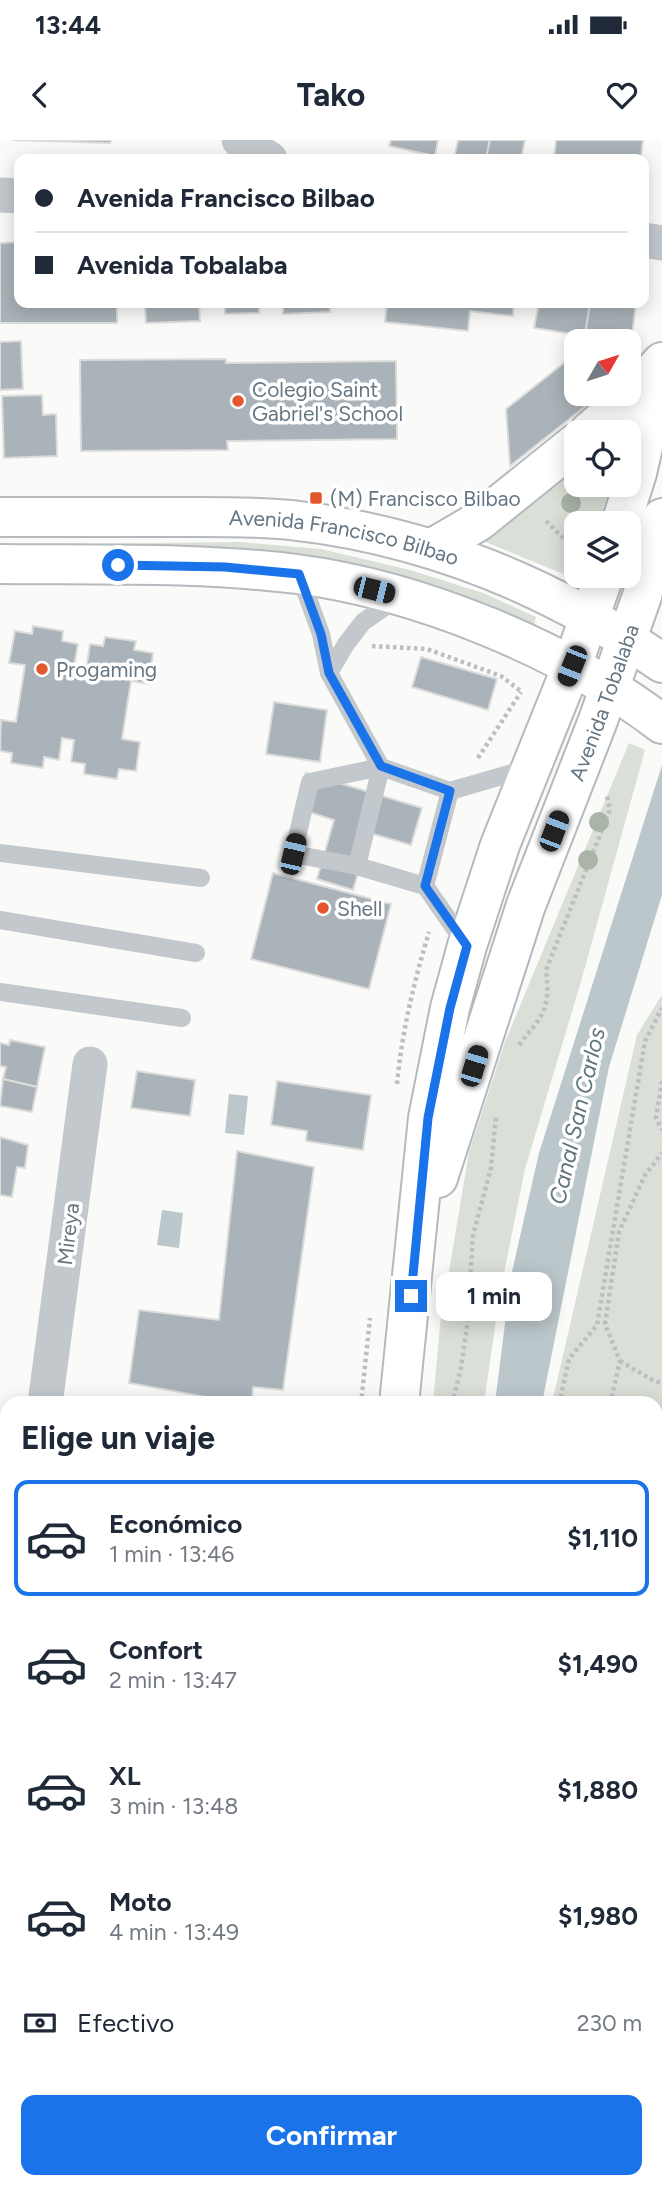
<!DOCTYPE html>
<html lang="es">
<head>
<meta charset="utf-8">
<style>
	:root { --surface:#fff; --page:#f2f2f3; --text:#1f2937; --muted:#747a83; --line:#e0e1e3; --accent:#1a73e8 }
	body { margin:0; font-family:Figtree,sans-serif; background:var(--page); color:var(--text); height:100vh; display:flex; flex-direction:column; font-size:26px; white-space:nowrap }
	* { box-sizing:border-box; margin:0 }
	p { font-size:23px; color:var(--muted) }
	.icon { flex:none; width:38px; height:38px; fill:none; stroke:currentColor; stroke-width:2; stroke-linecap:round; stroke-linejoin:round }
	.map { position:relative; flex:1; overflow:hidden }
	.sheet { position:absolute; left:0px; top:1256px; width:663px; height:793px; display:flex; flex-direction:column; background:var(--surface); border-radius:21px 21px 0 0; box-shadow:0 4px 18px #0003 }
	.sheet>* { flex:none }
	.top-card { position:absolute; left:14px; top:14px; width:635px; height:154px; border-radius:14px; box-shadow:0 4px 18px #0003; display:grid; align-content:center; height:154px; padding:0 21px; background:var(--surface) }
	.needle { width:46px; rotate:51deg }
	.controls { position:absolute; left:564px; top:189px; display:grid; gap:14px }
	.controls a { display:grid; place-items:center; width:77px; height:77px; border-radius:14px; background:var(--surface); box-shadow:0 4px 18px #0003; font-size:35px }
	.end { position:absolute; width:32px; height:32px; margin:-16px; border:9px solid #1a73e8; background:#fff; box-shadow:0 0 0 4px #fff }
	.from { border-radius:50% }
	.bubble { position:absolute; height:49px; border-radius:14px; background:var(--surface); box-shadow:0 4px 18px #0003; font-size:23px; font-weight:700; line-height:49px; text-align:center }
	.car { position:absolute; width:21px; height:42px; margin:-21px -10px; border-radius:9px; box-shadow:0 0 5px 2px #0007; background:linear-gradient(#222 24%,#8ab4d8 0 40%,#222 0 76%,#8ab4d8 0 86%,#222 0) }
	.top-card b { display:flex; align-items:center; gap:24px; height:66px; font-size:26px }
	.top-card b+b { border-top:2px solid var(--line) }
	.top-card i { width:18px; height:18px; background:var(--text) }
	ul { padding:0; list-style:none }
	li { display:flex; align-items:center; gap:21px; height:116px; margin:0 14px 10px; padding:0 7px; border:4px solid transparent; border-radius:14px }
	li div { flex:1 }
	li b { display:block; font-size:26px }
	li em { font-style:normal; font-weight:700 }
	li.selected { border-color:var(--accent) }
	li>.icon { width:63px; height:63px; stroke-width:1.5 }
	h2 { padding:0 21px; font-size:32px; line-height:84px }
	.pay { display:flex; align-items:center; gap:18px; height:77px; padding:0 21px; font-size:26px }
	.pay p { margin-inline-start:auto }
	.cta { display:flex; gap:14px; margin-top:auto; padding:14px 21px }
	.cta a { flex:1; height:80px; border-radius:14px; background:var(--accent); color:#fff; font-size:28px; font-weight:700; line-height:80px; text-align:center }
	.status { display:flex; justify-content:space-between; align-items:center; height:49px; padding:0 35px; background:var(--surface); direction:ltr }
	.status svg { height:19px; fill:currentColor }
	header { display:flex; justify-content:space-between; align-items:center; height:91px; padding:0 21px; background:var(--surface); font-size:32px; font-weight:700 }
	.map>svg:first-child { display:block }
</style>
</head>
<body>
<div class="status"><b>13:44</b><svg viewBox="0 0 49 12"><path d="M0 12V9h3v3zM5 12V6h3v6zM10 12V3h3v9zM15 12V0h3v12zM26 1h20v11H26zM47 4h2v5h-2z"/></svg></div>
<header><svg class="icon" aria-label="back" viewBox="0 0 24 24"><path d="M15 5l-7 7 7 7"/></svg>Tako<svg class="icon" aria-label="heart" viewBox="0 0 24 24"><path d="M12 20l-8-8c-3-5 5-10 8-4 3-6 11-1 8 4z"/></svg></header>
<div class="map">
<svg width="662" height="2048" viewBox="0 0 662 2048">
	<rect width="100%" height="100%" fill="#fafaf8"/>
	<g fill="#dadfd7">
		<polygon points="576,300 576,345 611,345 598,383 576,383 576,436 579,436 578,440 466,394"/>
		<polygon points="239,402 321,409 410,430 483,453 536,477 534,485 470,458 379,430 321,417 234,414 0,416 0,405"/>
		<polygon points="629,603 645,610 582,838 525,1029 500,1153 484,1263 433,1263 440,1185 469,1012 505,902"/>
		<polygon points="662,855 662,1359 656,1386 656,1264 552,1263 637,895"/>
	</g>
	<g fill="#bbc7cb">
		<polygon points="662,625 662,755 609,927 542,1263 495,1263 511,1136 539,1013"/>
		<polygon points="229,954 248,956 244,995 225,993"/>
		<polygon points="162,1070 183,1073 179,1108 157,1105"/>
	</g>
	<g fill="#aab3b9" stroke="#dcdcda" stroke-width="2">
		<polygon points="12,0 111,0 110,3"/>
		<polygon points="391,0 438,0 435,16 389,6"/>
		<polygon points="458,0 490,0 486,19 454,19"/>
		<polygon points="490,0 525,0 521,19 486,19"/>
		<polygon points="556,0 643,0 641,19 554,19"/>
		<polygon points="19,102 19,163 117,163 117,183 0,183 0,103"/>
		<polygon points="145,163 199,163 200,181 146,183"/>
		<polygon points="225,163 259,163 259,173 225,174"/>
		<polygon points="283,163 330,163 330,172 283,174"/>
		<polygon points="387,163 514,163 513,176 470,171 468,191 385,182"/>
		<polygon points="539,163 590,163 585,196 534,188"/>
		<polygon points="590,163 636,163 628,230 628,201 582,201 585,196"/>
		<polygon points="21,201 23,249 0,250 0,202"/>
		<polygon points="574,215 576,217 576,254 601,254 510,326 506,269"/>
		<polygon points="226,219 226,223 396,221 397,299 227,301 228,310 81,311 80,220"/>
		<polygon points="42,255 43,275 56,274 57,316 4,318 2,256"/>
		<polygon points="33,486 63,491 62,501 78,504 74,527 86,530 90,504 103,506 105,497 136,501 134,510 153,513 149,544 131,541 122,599 140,602 136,631 119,629 117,639 84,634 85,624 71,622 74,600 62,598 59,620 44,617 43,628 11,623 12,613 0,611 1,580 16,582 25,525 9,523 15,491 32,494"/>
		<polygon points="421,517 497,539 488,570 412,547"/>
		<polygon points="274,562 327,570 320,622 266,614"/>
		<polygon points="306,633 422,668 411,705 370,693 353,750 317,739 334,680 296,668"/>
		<polygon points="273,733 391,764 369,849 251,819"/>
		<polygon points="10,900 45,907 37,947 3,939 6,927 0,926 0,903 9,905"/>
		<polygon points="137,931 195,940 190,976 131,968"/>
		<polygon points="3,939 37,947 32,972 0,966"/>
		<polygon points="277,941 371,955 363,1010 306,1001 307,991 271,985"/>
		<polygon points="0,997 28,1005 25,1028 17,1027 12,1057 0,1055"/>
		<polygon points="237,1011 314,1027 283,1250 253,1247 252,1264 244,1264 129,1243 139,1170 219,1180"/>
		<polygon points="0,1447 7,1447 7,1526 0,1527"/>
		<rect x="0" y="1655" width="7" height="67"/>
		<polygon points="0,1760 2,1767 7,1766 7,1910 0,1910"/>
	</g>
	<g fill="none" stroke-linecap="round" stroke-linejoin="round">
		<g stroke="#b3babf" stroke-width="42">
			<g id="secondary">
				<polyline points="621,383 637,333 662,225"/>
				<path id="s1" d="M438 1038 526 765 597 583 642 456 662 378"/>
				<polyline points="399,1264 428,978 450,868 467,806 500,705 572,526 604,436"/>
				<polyline points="656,1929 662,1929"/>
				<polyline points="0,1990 7,1989"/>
				<polyline points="371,2048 371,2042"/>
			</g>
		</g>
		<g stroke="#b5babe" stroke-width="42">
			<g id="primary">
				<polyline points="589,292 630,257 662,222"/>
				<path id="s2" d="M0 377C56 377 113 377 169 377 210 377 251 376 291 380 426 395 551 446 662 523"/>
				<polyline points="431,409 479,381 576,303"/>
				<path d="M0 424C99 425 199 422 297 434 419 450 564 509 662 584"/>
			</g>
		</g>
		<g stroke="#bbbfc2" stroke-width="4.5" stroke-dasharray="3.5 3.5" stroke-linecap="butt">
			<polyline points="546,381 573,408"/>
			<polyline points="372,506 427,509 501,536 522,552"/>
			<polyline points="478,618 521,552"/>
			<path d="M519 905C542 876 551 870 546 830L610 670 607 656"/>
			<polyline points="662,941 656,978 662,990"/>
			<path d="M397 944C402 891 414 842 429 792"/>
			<polyline points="620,1221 654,1241 662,1243"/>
			<polyline points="361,1264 370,1178"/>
			<polyline points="452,1264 461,1228 468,1179 473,1095 491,1028 496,976"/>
			<polyline points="559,1264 569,1219 597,1185 645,901 662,868"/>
			<polyline points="610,1264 620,1221 605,1184 619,1092 645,1035 662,1013"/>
			<polyline points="656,1889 661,1889"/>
			<polyline points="434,2042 436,2048"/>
			<polyline points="576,2042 576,2048"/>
			<polyline points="581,2042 581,2048"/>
		</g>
		<g stroke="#c3c8cc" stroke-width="18">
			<polyline points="299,434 321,494 329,533 381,627 357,726 425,746 450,651 381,627 310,642 293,714 357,726"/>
			<polyline points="329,533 346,504 363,482 399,457"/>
			<polyline points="450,651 529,628"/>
			<polyline points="0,713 201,738"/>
			<polyline points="425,746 467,806"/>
			<polyline points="0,780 196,813"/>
			<polyline points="0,852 182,878"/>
			<polyline points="292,2042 293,2048"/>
		</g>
		<g stroke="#c3c8cc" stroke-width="35">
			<polyline points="239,0 270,19"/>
			<polyline points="0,55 19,56"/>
			<polyline points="644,100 662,103"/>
			<polyline points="45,1264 90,924"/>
			<polyline points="0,1312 7,1312"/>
		</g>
		<g stroke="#c3c8cc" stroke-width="38">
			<polyline points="656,1431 662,1407"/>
			<polyline points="636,2042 637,2048"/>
		</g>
		<use href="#secondary" stroke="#fff" stroke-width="38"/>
		<use href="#primary" stroke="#fff" stroke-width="38"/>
	</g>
	<g fill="#aab4a7">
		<circle cx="571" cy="363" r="10"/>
		<circle cx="599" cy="682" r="10"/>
		<circle cx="588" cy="720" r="10"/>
	</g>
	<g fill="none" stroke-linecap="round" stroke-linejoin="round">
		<polyline stroke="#1a73e8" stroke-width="9" points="118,425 225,427 299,434 321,494 329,533 381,626 450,651 425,746 467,806 450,868 428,978 411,1156"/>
	</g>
	<g fill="#e4572e" stroke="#fff" stroke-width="2.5">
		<circle cx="238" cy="261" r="7"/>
		<rect x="309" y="351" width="14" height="14" rx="3.5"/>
		<circle cx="42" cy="529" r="7"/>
		<circle cx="323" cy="768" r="7"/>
	</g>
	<g text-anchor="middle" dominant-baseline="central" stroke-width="7" stroke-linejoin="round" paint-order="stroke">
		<g font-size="21" fill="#657683" stroke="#fff" text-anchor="start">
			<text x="252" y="249">Colegio Saint<tspan x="252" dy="24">Gabriel's School</tspan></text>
			<text x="330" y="358">(M) Francisco Bilbao</text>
			<text x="56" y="529">Progaming</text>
			<text x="337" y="768">Shell</text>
		</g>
		<g font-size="21" fill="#657683" stroke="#fff">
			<text stroke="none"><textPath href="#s2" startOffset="346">Avenida Francisco Bilbao</textPath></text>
			<text stroke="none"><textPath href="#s1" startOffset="504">Avenida Tobalaba</textPath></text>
			<text transform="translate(68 1094) rotate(-83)">Mireya</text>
		</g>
		<g font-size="23" font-style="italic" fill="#60757c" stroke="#fff">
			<text transform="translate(577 976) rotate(-77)">Canal San Carlos</text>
		</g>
	</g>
</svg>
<div class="controls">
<a><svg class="needle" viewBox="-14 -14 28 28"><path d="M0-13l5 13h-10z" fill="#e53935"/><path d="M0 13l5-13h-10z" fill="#747a83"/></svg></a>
<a><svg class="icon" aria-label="locate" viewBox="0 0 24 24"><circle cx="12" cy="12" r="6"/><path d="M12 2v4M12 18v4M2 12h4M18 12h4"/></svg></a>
<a><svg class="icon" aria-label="layers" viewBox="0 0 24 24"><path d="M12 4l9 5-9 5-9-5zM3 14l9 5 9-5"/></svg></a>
</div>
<i class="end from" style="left:118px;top:425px"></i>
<i class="end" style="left:411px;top:1156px"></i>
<div class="bubble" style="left:436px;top:1132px;width:116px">1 min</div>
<i class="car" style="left:374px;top:450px;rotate:104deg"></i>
<i class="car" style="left:572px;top:526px;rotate:202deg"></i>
<i class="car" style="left:554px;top:691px;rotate:21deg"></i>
<i class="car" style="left:293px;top:714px;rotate:13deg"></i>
<i class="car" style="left:474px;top:926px;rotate:17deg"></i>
<div class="top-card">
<b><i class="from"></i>Avenida Francisco Bilbao</b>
<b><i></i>Avenida Tobalaba</b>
</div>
<section class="sheet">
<h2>Elige un viaje</h2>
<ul>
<li class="selected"><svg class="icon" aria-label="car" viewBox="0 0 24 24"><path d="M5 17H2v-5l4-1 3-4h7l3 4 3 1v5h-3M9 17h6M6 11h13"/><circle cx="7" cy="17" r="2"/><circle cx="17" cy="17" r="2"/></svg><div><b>Económico</b><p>1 min · 13:46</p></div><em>$1,110</em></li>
<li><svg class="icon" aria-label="car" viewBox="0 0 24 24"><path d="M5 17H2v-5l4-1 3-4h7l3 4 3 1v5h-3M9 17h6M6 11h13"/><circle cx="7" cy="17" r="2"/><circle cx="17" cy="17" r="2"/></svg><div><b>Confort</b><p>2 min · 13:47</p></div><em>$1,490</em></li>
<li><svg class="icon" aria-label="car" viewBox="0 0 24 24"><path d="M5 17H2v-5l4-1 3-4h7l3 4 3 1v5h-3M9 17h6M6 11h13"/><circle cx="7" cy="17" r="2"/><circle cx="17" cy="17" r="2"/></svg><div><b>XL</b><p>3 min · 13:48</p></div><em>$1,880</em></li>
<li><svg class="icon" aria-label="car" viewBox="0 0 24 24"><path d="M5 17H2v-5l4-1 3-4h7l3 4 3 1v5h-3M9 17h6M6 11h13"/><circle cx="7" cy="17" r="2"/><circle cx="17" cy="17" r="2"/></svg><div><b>Moto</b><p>4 min · 13:49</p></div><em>$1,980</em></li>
</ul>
<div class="pay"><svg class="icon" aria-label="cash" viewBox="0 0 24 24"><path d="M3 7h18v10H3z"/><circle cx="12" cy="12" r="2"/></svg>Efectivo<p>230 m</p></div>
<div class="cta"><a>Confirmar</a></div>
</section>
</div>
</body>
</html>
